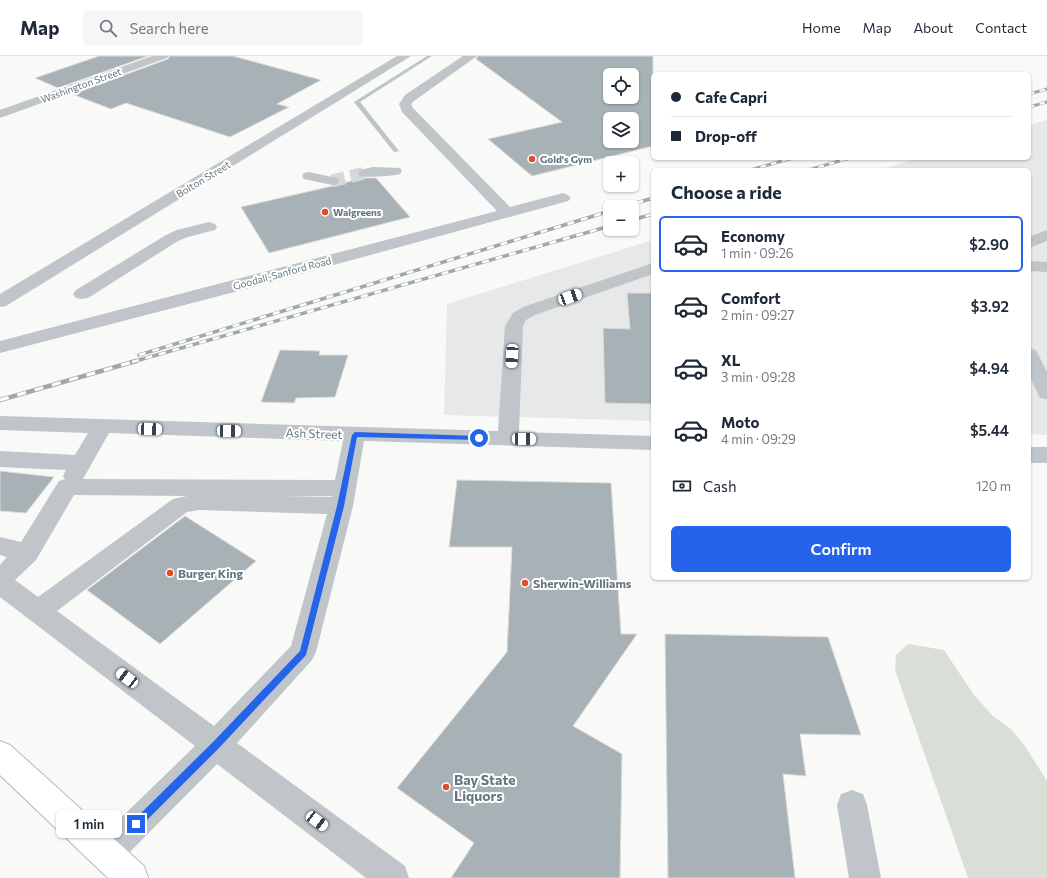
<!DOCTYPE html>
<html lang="en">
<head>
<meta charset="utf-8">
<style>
	:root { --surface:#fff; --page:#f6f6f7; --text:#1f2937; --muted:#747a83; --line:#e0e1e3; --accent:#2563eb }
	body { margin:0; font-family:Commissioner,sans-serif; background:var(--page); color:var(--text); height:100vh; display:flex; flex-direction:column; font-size:15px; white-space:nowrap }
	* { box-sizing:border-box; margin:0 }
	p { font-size:13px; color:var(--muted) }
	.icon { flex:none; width:22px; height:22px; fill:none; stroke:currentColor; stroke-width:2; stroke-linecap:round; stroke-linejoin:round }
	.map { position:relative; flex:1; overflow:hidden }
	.details { position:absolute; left:651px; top:112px; width:380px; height:412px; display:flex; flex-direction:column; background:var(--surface); border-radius:6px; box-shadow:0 1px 3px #0004 }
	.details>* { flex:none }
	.top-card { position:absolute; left:651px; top:16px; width:380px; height:88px; border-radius:6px; box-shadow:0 1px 3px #0004; display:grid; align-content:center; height:88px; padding:0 20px; background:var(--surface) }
	.buttons { position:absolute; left:603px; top:12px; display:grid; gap:8px }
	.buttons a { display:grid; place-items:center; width:36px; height:36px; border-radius:6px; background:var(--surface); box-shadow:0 1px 3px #0004; font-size:20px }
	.end { position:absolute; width:18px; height:18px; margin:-9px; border:5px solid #2563eb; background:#fff; box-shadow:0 0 0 2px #fff }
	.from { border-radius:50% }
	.bubble { position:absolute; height:28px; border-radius:6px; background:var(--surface); box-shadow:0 1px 3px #0004; font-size:13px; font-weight:600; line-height:28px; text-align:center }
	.car { position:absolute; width:12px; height:24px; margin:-12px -6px; border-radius:5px; box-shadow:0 0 3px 1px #0007; background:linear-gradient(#fff 24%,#345 0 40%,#fff 0 76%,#345 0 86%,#fff 0) }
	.top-card b { display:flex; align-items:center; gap:14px; height:38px; font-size:15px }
	.top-card b+b { border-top:1px solid var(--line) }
	.top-card i { width:10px; height:10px; background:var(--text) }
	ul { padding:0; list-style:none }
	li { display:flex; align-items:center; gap:12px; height:56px; margin:0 8px 6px; padding:0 12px; border:2px solid transparent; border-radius:6px }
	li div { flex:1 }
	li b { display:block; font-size:15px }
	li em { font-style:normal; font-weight:600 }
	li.selected { border-color:var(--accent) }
	li>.icon { width:36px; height:36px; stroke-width:1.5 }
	h2 { padding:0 20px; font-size:18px; line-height:48px }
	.pay { display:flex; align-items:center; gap:10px; height:44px; padding:0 20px; font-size:15px }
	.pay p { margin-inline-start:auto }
	.button { display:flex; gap:8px; margin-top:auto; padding:8px 20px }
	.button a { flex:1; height:46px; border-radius:6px; background:var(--accent); color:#fff; font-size:16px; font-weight:600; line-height:46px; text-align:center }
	header { display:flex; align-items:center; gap:24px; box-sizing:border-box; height:56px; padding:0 20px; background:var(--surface); border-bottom:1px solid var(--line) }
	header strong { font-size:19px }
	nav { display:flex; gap:22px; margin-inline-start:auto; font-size:14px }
	.search { width:280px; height:36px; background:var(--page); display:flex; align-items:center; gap:10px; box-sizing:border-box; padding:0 14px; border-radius:6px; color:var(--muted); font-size:15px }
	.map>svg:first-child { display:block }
</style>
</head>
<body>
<header>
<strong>Map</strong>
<div class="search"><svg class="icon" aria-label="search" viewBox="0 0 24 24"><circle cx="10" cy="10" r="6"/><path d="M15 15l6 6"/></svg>Search here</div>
<nav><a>Home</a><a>Map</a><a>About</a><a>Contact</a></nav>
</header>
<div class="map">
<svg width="1047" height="822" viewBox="0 0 1047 822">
	<rect width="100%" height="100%" fill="#f9f9f7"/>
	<g fill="#e7e9e8">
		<polygon points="1047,64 1047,379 1029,378 1029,114 879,114 919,102 1029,102 1029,69"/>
		<polygon points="653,184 653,365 444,359 447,248"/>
	</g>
	<polygon fill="#d9ded6" points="908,588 944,594 974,639 993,660 1012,674 1025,690 1047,725 1047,822 968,822 895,614 896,599"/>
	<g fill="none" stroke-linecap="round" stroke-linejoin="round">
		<polygon fill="#bac6ca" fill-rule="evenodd" points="427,0 432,0 360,46 399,95 394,96 354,46"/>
	</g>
	<g fill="#a7b1b6" stroke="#dbdbd9" fill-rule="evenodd">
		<polygon points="99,0 148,0 58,32 35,22"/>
		<polygon points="170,0 233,0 321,24 277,48 289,51 230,81 126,47 111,53 72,38 168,3"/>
		<path d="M478 0H653V90L532 120 488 83 562 66 476 3ZM610 19H632V41H610ZM610 63H632V85H610Z"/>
		<polygon points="362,122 376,122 410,161 269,197 241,151 337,129"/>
		<polygon points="627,237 653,237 653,348 605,347 603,272 630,273"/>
		<polygon points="280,294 320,295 319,299 348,299 335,341 296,342 294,347 261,346"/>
		<polygon points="0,415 54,421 26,457 0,455"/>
		<polygon points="457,424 611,427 621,578 637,578 573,670 622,698 620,822 451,822 474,787 397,732 507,596 512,491 449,491"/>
		<polygon points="185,460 256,505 160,588 87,534"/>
		<polygon points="665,578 828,581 861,679 800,678 806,720 783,718 795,822 668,822"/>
	</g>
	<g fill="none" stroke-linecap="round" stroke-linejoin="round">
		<polyline stroke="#d4d8da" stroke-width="13" stroke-dasharray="13 6" stroke-linecap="butt" points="332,125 365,117"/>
		<g stroke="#b4babd" stroke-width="2">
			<polygon id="major" points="0,685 10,689 144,810 148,822 108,822 0,719"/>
		</g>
		<g fill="#c0c5c9" fill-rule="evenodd">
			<polygon points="152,0 169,0 167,2 0,62 0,54"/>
			<polygon points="397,0 411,0 6,250 0,251 0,238"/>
			<polygon points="463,0 477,0 414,45 411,48 413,52 510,151 563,137 568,139 571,142 568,145 246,233 0,297 0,285 497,155 402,56 399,48 405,39"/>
			<path d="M373 111 400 112 402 115 400 118C393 120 366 122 360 120L358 117 360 114Z"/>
			<polygon points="309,116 337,122 339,125 337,128 332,129 304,123 302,120 304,117"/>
			<polygon points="209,166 215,168 217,171 215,174 188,181 178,185 88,242 82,243 76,242 73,238 76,234 166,179 177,174"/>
			<polygon points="1047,174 1047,185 1029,192 1029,181"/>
			<polygon points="1029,205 1047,206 1047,216 1029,215"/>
			<path d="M653 207V218L535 259 526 264 523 270 519 376 653 380V394L364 385 353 450 316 596 312 604 237 687 405 810 409 822H366L217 708 117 809 106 814 95 809 90 798 95 787 195 690 0 541V509L7 501 0 499V481L21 486 59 425 65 423 63 420 66 414 0 411V395L75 399 88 377 0 374V360L498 375 505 270 513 257 523 251ZM109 377 343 385 335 424 83 423ZM74 439 187 440 173 443 38 541 15 524 36 504ZM285 440H332L331 441ZM199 454 327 458 291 590 214 670 57 555 187 456Z"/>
			<polygon points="1029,292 1036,294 1047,316 1047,343 1040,342 1029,319"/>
			<rect x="1029" y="391" width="18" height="16"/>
			<polygon points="852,734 863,738 867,749 881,822 849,822 837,749 841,738"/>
		</g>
		<use href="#major" fill="#fff" fill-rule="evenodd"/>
		<g stroke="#9fa8ad" stroke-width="3">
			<g id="rail-far2">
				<polyline points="1029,38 1047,33"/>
				<polyline points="1029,51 1047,46"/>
				<polyline points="750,114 793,102"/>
				<polyline points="808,114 850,102"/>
			</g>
		</g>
		<g stroke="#9fa8ad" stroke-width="3.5">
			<g id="rail-far1">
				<polyline points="623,151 653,142"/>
				<polyline points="632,164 653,158"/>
				<polyline points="139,299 610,155"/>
				<polyline points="132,306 610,170"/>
			</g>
		</g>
		<g stroke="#9fa8ad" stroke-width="4.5">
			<polyline id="rail" points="0,344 136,305"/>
		</g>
		<use href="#rail-far2" stroke="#fff" stroke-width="2" stroke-dasharray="5.5" stroke-linecap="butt"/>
		<use href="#rail-far1" stroke="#fff" stroke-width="2.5" stroke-dasharray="7" stroke-linecap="butt"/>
		<use href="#rail" stroke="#fff" stroke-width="3" stroke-dasharray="9" stroke-linecap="butt"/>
	</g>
	<polygon fill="#2563eb" points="355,376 479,380 482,382 479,384 357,381 344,450 306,599 219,692 139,772 133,772 133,765 213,686 300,595 337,450 352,379"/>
	<g fill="#e14b2e" stroke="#fff" stroke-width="1.5">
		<circle cx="532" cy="103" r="4"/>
		<circle cx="325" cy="156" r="4"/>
		<circle cx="170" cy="517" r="4"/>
		<circle cx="525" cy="527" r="4"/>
		<circle cx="446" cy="731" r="4"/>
	</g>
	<g text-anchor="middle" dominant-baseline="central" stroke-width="4" stroke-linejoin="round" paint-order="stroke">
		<g font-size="10" fill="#647781" stroke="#fff">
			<text transform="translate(81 29) rotate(-20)">Washington Street</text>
			<text transform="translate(203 123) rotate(-31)">Bolton Street</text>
			<text transform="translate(282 217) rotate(-15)">Goodall-Sanford Road</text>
		</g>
		<g font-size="10" font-weight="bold" fill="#647781" stroke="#fff" text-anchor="start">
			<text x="540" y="103">Gold's Gym</text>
			<text x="333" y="156">Walgreens</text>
		</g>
		<g font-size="12" fill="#647781" stroke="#fff">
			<text transform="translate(314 377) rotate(2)">Ash Street</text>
		</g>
		<g font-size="12" font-weight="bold" fill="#647781" stroke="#fff" text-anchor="start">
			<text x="178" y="517">Burger King</text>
			<text x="533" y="527">Sherwin-Williams</text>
		</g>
		<g font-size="14" font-weight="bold" fill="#647781" stroke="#fff" text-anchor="start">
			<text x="454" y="723">Bay State<tspan x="454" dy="16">Liquors</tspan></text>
		</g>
	</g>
</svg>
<div class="buttons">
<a><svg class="icon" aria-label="locate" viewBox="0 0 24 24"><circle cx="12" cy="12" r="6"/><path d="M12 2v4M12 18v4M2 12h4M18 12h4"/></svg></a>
<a><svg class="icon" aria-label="layers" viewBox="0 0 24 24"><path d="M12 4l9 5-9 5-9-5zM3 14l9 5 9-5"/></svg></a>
<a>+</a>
<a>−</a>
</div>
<i class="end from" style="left:479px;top:382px"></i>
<i class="end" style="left:136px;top:768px"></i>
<div class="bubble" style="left:56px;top:754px;width:66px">1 min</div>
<i class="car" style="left:570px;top:241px;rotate:70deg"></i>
<i class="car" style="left:512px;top:300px;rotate:183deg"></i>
<i class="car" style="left:150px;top:373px;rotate:92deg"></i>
<i class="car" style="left:229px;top:375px;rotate:91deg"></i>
<i class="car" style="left:524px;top:383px;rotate:91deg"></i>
<i class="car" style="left:127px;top:622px;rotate:307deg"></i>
<i class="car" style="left:317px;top:765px;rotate:127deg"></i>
<div class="top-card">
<b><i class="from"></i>Cafe Capri</b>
<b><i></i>Drop-off</b>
</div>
<section class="details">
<h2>Choose a ride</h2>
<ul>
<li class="selected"><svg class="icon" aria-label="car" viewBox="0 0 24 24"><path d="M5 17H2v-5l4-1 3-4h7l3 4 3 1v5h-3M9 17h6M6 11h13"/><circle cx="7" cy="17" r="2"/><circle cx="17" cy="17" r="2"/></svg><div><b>Economy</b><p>1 min · 09:26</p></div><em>$2.90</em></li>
<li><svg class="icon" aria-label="car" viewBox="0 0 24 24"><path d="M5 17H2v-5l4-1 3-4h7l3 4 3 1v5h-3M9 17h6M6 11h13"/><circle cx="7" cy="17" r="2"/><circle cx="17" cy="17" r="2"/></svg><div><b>Comfort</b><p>2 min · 09:27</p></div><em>$3.92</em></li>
<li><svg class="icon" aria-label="car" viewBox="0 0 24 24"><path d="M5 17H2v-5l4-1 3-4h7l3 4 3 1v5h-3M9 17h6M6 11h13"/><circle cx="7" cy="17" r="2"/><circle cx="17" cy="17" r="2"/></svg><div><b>XL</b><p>3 min · 09:28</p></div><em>$4.94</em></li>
<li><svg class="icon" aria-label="car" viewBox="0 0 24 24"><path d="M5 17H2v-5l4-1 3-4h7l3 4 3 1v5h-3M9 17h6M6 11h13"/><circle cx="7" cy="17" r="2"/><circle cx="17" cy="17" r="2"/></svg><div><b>Moto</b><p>4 min · 09:29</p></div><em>$5.44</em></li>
</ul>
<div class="pay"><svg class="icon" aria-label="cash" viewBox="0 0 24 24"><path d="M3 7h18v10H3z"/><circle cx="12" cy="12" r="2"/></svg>Cash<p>120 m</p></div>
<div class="button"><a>Confirm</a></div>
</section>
</div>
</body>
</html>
